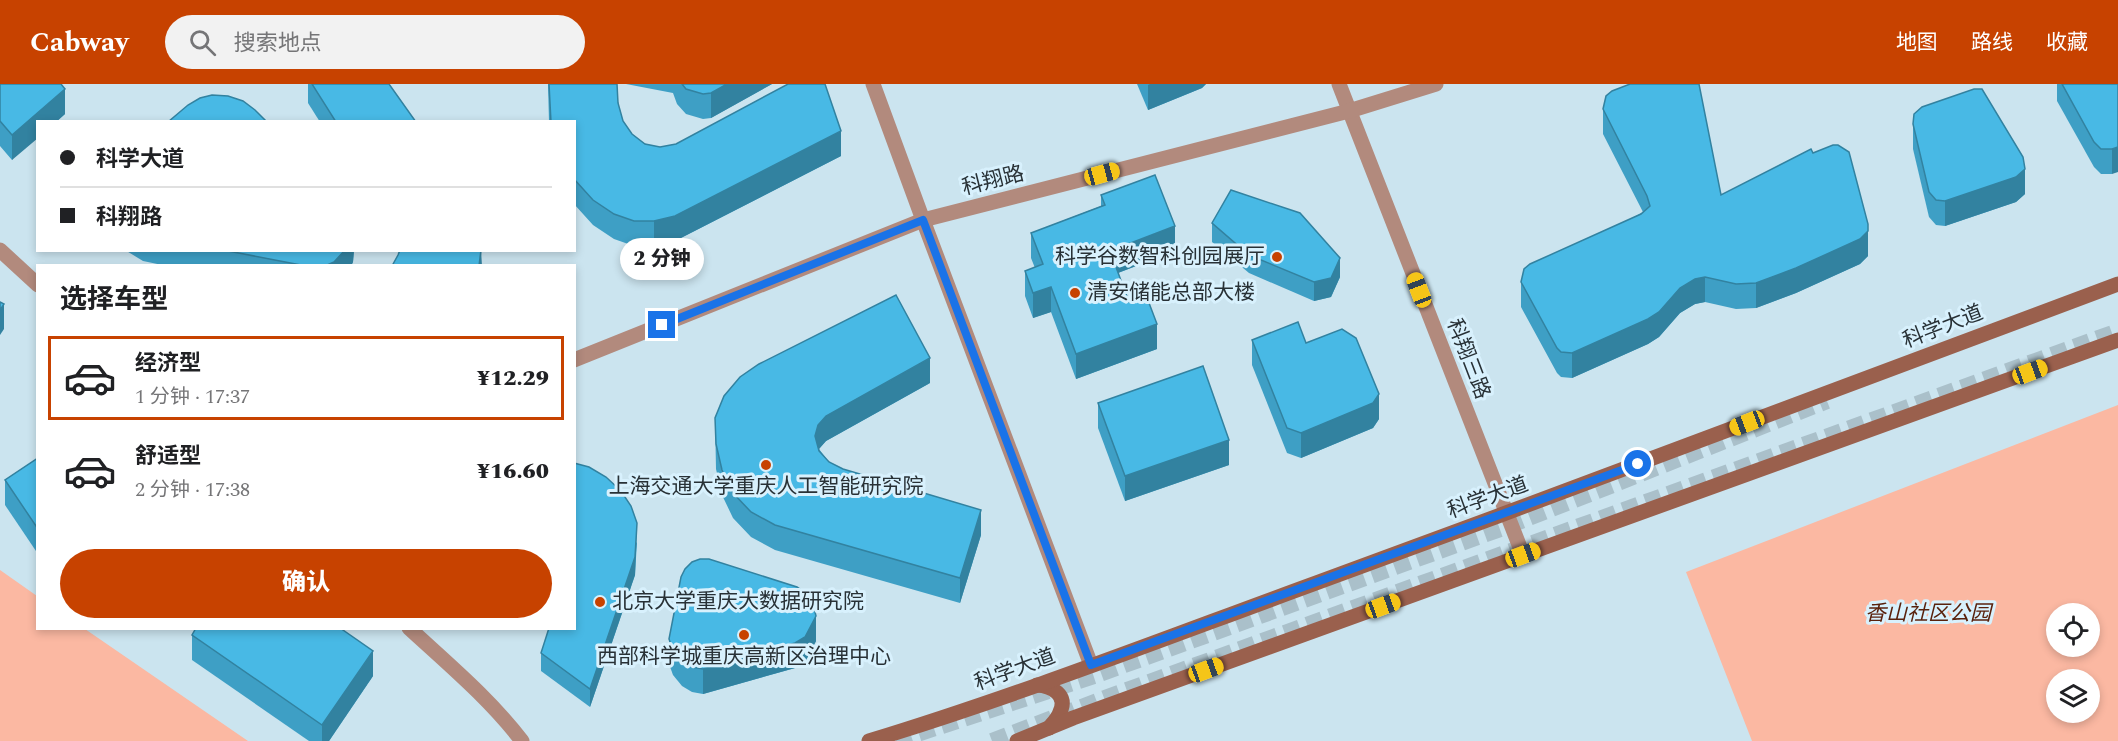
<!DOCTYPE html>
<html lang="zh">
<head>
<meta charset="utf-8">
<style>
	:root { --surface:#fff; --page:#f2f2f2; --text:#202124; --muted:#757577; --line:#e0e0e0; --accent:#c74200 }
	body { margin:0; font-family:Spectral,"Noto Sans SC",serif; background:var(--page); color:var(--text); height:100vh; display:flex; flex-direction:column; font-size:22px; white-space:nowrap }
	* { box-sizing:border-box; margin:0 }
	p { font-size:20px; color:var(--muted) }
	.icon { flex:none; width:33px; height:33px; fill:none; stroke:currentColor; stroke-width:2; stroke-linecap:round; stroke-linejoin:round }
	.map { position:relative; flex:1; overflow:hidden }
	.sheet { position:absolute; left:36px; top:180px; width:540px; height:366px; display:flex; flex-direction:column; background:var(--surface); border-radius:0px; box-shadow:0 3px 9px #0003 }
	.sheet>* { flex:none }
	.guide { position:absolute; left:36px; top:36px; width:540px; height:132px; border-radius:0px; box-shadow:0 3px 9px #0003; display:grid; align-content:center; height:132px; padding:0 24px; background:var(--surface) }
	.controls { position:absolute; left:2046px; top:519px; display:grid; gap:12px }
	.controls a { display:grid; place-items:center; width:54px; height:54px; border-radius:50%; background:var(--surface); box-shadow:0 3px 9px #0003; font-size:30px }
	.end { position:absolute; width:27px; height:27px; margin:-14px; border:8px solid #1a73e8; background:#fff; box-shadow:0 0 0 3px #fff }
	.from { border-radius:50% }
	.bubble { position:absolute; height:42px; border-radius:21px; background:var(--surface); box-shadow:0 3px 9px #0003; font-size:20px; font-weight:800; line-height:42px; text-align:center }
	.car { position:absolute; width:18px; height:36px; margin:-18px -9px; border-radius:8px; box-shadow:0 0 4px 2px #0007; background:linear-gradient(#f5c518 24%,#345 0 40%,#f5c518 0 76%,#345 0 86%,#f5c518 0) }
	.guide b { display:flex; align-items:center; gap:21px; height:57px; font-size:22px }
	.guide b+b { border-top:2px solid var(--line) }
	.guide i { width:15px; height:15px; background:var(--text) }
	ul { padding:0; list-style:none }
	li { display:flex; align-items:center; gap:18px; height:84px; margin:0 12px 9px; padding:0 12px; border:3px solid transparent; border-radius:0px }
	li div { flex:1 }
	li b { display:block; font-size:22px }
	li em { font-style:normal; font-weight:800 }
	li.active { border-color:var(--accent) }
	li>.icon { width:54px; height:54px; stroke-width:1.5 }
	h2 { padding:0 24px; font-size:27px; line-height:72px }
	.button { display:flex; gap:12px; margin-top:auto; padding:12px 24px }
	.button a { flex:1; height:69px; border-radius:36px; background:var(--accent); color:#fff; font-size:24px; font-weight:800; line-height:69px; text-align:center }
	header { display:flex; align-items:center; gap:36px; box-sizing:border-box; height:84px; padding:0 30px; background:var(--accent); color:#fff }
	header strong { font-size:28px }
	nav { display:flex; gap:33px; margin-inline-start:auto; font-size:21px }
	.search { width:420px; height:54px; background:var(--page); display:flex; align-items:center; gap:15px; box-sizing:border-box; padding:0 21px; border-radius:33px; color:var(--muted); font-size:22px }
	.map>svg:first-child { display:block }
</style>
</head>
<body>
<header>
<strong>Cabway</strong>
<div class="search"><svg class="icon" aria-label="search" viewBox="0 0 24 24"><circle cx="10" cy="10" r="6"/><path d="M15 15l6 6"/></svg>搜索地点</div>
<nav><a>地图</a><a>路线</a><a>收藏</a></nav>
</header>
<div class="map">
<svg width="2118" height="657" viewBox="0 0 2118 657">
	<rect width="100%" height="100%" fill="#cbe4ef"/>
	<g fill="#fbb8a2" fill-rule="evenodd">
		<path d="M2118 321V657H1752L1686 488ZM2056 530H2090V562H2056ZM2056 596H2090V628H2056Z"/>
		<polygon points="0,486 37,512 38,544 85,545 248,657 0,657"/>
	</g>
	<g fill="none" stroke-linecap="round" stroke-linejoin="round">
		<g stroke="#aac0ca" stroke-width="16" stroke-dasharray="16 8" stroke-linecap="butt">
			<polyline points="896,657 1097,591 1503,444 1827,317"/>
			<polyline points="992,657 1105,614 2118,247"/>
		</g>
		<g stroke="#b28a7d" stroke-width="15">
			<polyline points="873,0 923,136 1091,581"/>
			<polyline points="1339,0 1523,471"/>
			<polyline points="0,166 38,201"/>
			<polyline points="574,276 923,136 1349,27 1436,0"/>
			<path d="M409 544C448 580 490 615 522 657"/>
		</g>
		<g stroke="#9a604d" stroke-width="15">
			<path d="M1037 601C1052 602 1068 611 1060 628 1058 634 1053 639 1049 644"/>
			<path d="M869 657C1020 611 1168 553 1316 499 1584 401 1851 300 2118 200"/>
			<polyline points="1017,657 1073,634 2118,256"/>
		</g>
	</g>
	<g fill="#3e9fc5">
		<polygon points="0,0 65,30 56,38 38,38 12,76 0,62"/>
		<polygon points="308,0 389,0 416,38 320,38 308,19"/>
		<polygon points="548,0 617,0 618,19 623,37 632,50 645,60 660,63 841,72 675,157 654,162 634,162 614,155 593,141 574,120 574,38 549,38"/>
		<polygon points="626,0 772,0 711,34 703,35 686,30 677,20 673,9"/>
		<polygon points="1137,0 1206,0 1202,4 1148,26"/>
		<polygon points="2057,0 2118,0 2112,90 2101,90 2094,83 2057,17"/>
		<polygon points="1603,25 1721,111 1868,172 1860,180 1796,209 1756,224 1736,225 1705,218 1695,220 1680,229 1659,253 1648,260 1572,294 1561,293 1557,289 1521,223 1521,198 1643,128 1603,50"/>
		<polygon points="1913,40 2025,110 2016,118 1945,142 1936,141 1929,133 1913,65"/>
		<polygon points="1101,111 1175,167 1118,189 1129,218 1157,265 1076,295 1051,228 1033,234 1025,212 1025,187 1035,184 1031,174 1031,149 1101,122"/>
		<polygon points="1212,139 1340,193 1331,213 1314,217 1249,189 1212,158"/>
		<polygon points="125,166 354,166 353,178 351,182 167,182 143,177"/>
		<polygon points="1252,256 1306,259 1379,335 1373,344 1301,374 1287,369 1252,281"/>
		<polygon points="930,299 826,357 819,365 829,378 981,451 960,519 775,466 751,453 733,434 722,411 716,385 715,334"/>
		<polygon points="1098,319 1229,381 1125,417 1098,344"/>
		<polygon points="38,374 38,470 5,421 5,396"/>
		<polygon points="637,458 635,491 590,623 541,587 541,569"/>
		<polygon points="192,551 373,592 329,657 309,657 192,576"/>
		<polygon points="669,555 816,557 805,578 795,584 703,610 692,608 682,602 673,591 669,580"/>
	</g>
	<g fill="#3282a0">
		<polygon points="727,0 772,0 711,34 711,9"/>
		<polygon points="1150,0 1206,0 1202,4 1148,26 1148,1"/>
		<polygon points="65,5 65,30 56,38 38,38 38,54 12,76 12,51"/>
		<polygon points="841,47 841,72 675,157 654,162 654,137"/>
		<polygon points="2118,63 2118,88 2112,90 2112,65"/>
		<polygon points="2025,85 2025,110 2016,118 1945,142 1945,117"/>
		<polygon points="1175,142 1175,167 1110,192 1110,167"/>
		<polygon points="1868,147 1868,172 1860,180 1796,209 1756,224 1756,199"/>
		<polygon points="345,166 354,166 353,178 351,182 325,182"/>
		<polygon points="481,166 482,182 479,182"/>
		<polygon points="1340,174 1340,193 1331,213 1314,217 1314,198"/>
		<polygon points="1705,193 1705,218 1695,220 1680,229 1659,253 1648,260 1572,294 1572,269 1680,204 1695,195"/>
		<polygon points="1051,203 1051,228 1033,234 1033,209"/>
		<polygon points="4,220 4,245 0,251 0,226"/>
		<polygon points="1157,240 1157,265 1076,295 1076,270"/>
		<polygon points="930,274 930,299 826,357 818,366 815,352 818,341 826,332"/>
		<polygon points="1379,310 1379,335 1373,344 1301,374 1301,349"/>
		<polygon points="1229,356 1229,381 1125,417 1125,392"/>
		<polygon points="981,426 981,451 960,519 960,494"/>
		<polygon points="637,439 635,491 590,623 590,605"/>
		<polygon points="816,532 816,557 805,578 795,584 703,610 703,585"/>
		<polygon points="373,567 373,592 329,657 322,657 322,641"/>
	</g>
	<g fill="#48b9e5" stroke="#3282a0" stroke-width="1.5">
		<polygon points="0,0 61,0 65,5 12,51 0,37"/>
		<polygon points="312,0 389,0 416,38 336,38"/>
		<polygon points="549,0 617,0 618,19 623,37 632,50 645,60 660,63 676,60 788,0 825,0 841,47 675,132 654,137 634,137 614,130 593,116 574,95 574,38 551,38"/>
		<polygon points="682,0 727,0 711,9 703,10 686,5"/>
		<polygon points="1630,0 1699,0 1721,111 1811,65 1813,69 1833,61 1838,61 1849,68 1868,140 1868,147 1860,155 1796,184 1756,199 1736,200 1705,193 1695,195 1680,204 1659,228 1648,235 1572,269 1561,268 1557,264 1521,198 1524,185 1530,180 1641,130 1650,122 1647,112 1603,25 1606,12 1612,7"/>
		<polygon points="2062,0 2118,0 2118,63 2112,65 2101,65 2094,58"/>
		<polygon points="1974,5 1982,5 2023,73 2025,85 2016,93 1945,117 1936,116 1929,108 1913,40 1914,30 1922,23"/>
		<polygon points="212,11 228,12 243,17 255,26 267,38 168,38 188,21 200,14"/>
		<polygon points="1155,91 1175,142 1110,167 1129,218 1146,211 1157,240 1076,270 1051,203 1033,209 1025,187 1043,180 1031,149 1105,121 1101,111"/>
		<polygon points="1231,106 1300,129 1340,174 1331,194 1314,198 1249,171 1212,139"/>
		<polygon points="223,166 345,166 334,178 325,182 306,182"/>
		<polygon points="400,166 481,166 479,182 392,182 398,171"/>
		<polygon points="896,211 930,274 826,332 818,341 815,352 819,367 829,378 843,385 981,426 960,494 775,441 751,428 733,409 722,386 716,360 715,334 724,312 740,293 759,280"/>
		<polygon points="0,218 4,220 0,226"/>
		<polygon points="1298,238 1306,259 1342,245 1356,254 1379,310 1373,319 1301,349 1287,344 1252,256"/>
		<polygon points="1203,282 1229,356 1125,392 1098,319"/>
		<polygon points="38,374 38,445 5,396"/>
		<polygon points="574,379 589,383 606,393 621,407 631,422 637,439 635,473 590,605 541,569 549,544 574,544"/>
		<polygon points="700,475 709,475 797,503 807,510 813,520 816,532 805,553 795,559 703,585 692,583 682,577 673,566 669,555 681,493 685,485 692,478"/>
		<polygon points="196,544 340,544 373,567 322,641 192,551"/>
	</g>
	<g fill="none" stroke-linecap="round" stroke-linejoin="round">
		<polyline stroke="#1a73e8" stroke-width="8" points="662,241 923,136 1091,581 1638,380"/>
	</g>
	<g fill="#c74200" stroke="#d8f1fd" stroke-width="2">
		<circle cx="1277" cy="173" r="6"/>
		<circle cx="1075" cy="209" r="6"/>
		<circle cx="766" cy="381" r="6"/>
		<circle cx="600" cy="518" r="6"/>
		<circle cx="744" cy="551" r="6"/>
	</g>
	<g text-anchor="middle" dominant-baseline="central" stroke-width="6" stroke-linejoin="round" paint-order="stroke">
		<g font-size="21" fill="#283136" stroke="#d8f1fd">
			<text transform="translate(993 97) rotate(-14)">科翔路</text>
			<text transform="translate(1943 243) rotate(-21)">科学大道</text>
			<text transform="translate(1468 275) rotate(69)">科翔三路</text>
			<text transform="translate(1488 414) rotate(-20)">科学大道</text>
			<text transform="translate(1015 586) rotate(-20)">科学大道</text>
		</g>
		<g font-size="21" fill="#283136" stroke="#d8f1fd" text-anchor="start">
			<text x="1265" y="173" text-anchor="end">科学谷数智科创园展厅</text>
			<text x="1087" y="209">清安储能总部大楼</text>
			<text x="766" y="403" text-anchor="middle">上海交通大学重庆人工智能研究院</text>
			<text x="612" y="518">北京大学重庆大数据研究院</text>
			<text x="744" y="573" text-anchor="middle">西部科学城重庆高新区治理中心</text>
		</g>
		<g font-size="21" font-style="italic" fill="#59210c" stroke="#d8f1fd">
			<text x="1928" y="530">香山社区公园</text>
		</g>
	</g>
</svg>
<div class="controls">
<a><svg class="icon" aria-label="locate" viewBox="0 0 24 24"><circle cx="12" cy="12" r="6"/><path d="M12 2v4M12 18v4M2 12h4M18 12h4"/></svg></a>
<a><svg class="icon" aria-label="layers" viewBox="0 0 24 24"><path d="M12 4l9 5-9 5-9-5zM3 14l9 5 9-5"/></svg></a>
</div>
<i class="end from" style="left:1638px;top:380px"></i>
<i class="end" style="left:662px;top:241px"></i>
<div class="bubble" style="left:620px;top:154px;width:84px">2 分钟</div>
<i class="car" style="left:1102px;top:90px;rotate:75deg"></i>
<i class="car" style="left:1419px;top:206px;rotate:339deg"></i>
<i class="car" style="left:2030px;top:288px;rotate:70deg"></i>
<i class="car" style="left:1747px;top:339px;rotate:249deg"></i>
<i class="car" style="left:1523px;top:471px;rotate:70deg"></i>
<i class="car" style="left:1383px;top:522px;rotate:70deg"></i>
<i class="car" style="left:1206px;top:586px;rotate:70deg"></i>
<div class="guide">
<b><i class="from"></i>科学大道</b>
<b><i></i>科翔路</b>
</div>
<section class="sheet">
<h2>选择车型</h2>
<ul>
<li class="active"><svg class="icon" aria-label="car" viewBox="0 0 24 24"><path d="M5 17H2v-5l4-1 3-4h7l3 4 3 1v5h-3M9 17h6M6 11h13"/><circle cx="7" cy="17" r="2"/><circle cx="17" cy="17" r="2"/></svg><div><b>经济型</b><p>1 分钟 · 17:37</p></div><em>¥12.29</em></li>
<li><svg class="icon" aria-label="car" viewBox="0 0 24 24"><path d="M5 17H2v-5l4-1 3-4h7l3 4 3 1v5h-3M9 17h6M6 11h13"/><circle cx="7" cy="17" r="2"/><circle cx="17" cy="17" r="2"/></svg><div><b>舒适型</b><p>2 分钟 · 17:38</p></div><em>¥16.60</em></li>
</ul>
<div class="button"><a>确认</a></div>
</section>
</div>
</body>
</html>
